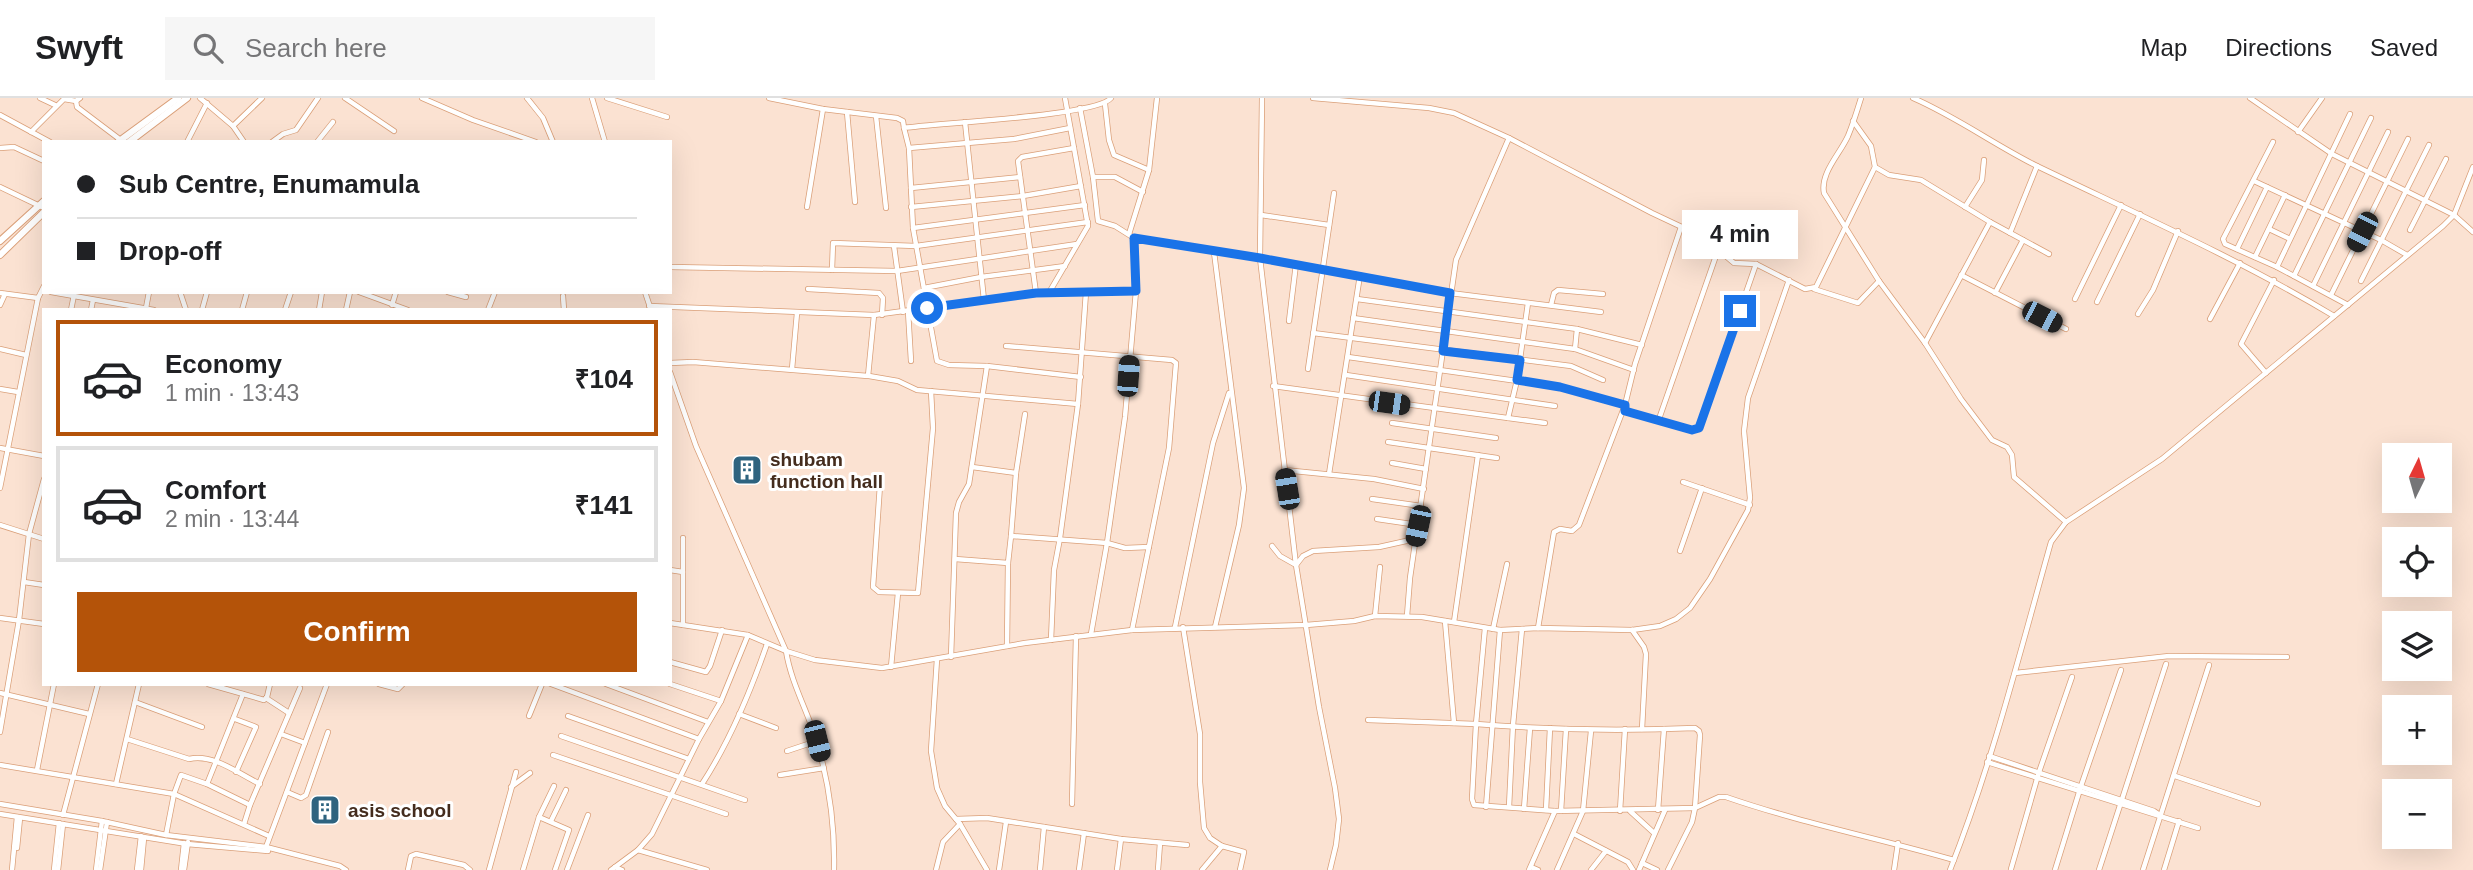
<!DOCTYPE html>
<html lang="en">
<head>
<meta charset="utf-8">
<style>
	:root { --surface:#fff; --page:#f6f6f6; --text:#202124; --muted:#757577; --line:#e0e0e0; --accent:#b45309 }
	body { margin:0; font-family:Arial,sans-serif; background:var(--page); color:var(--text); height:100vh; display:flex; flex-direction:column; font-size:26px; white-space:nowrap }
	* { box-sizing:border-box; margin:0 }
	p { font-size:23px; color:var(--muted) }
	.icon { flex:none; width:38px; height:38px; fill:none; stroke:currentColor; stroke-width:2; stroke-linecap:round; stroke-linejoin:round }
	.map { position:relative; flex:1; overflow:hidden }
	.panel { position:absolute; left:42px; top:210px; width:630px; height:378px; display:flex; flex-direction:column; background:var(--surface); border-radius:0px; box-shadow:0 7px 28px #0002 }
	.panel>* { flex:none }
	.top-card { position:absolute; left:42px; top:42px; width:630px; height:154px; border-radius:0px; box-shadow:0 7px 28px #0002; display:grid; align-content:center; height:154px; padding:0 35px; background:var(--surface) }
	.needle { width:46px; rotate:5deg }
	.tools { position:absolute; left:2382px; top:345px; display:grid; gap:14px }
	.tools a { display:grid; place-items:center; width:70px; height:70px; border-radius:0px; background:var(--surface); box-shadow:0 7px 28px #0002; font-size:35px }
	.end { position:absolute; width:32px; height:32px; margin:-16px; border:9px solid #1a73e8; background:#fff; box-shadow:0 0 0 4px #fff }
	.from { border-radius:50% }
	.bubble { position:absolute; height:49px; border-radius:0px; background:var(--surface); box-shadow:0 7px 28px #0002; font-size:23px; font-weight:700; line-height:49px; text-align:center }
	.car { position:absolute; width:21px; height:42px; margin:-21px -10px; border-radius:9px; box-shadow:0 0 5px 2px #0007; background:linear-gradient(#222 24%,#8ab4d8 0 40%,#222 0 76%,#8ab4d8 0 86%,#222 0) }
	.top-card b { display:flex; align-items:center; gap:24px; height:66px; font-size:26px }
	.top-card b+b { border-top:2px solid var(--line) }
	.top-card i { width:18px; height:18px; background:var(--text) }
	ul { padding:12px 0 0; list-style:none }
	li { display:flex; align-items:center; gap:21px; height:116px; margin:0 14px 10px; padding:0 21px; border:4px solid var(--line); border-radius:0px }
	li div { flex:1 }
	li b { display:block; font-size:26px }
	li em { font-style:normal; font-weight:700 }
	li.active { border-color:var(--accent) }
	li>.icon { width:63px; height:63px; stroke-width:1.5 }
	.action { display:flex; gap:14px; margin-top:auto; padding:14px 35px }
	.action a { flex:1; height:80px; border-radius:0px; background:var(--accent); color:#fff; font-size:28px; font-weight:700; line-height:80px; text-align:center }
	header { display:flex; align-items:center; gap:42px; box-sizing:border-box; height:98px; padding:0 35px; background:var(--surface); border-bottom:2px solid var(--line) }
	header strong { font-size:33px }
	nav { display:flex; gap:38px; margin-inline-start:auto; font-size:24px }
	.search { width:490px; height:63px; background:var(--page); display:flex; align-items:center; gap:18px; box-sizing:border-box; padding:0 24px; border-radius:0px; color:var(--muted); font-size:26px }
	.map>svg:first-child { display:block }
</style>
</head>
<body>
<header>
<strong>Swyft</strong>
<div class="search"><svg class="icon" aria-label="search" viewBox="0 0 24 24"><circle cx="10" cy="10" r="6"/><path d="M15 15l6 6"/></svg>Search here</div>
<nav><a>Map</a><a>Directions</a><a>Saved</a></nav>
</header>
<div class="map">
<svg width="2473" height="772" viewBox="0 0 2473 772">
	<rect width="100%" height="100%" fill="#fbe2d2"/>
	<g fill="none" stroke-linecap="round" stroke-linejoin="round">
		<g stroke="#da9f78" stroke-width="6">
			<g id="minor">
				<polyline points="40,0 55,7"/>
				<polyline points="200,0 233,28 244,44"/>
				<polyline points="345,0 394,33"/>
				<polyline points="422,0 473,22 536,44"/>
				<polyline points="527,0 543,20 553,44"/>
				<polyline points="592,0 605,44"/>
				<polyline points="607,0 667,19"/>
				<polyline points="769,0 823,11 897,20 903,23 904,30"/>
				<polyline points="1262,0 1260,160 1296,467 1319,609 1335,690 1339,721 1336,747 1330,772"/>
				<polyline points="1313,0 1429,10 1454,15 1509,40 1652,115 1703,139 1734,165 1756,166 1805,191 1816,189 1875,69 1871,48 1853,23"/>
				<path d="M1861 0C1857 13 1853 26 1848 38 1840 56 1820 75 1824 95L1879 183 1925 245 1961 301 1992 342 2007 349 2012 357 2014 379 2066 424"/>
				<path d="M1913 0C1957 19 1996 48 2039 69 2139 117 2239 161 2334 218"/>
				<polyline points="2250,0 2332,56 2454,117 2473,134"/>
				<polyline points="76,3 77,9 122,43"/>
				<polyline points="1105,6 1109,42 1114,57 1149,72"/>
				<polyline points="1080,10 1093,79 1098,123 1115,128 1134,140"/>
				<polyline points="847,14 855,104"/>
				<polyline points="0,17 50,44"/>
				<polyline points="876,18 886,110"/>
				<polyline points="965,24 984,202"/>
				<polyline points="233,28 262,0"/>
				<polyline points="31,34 64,1 76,3 80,0"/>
				<polyline points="2298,34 2322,0"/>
				<polyline points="187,44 207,5"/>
				<polyline points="272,44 283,36 296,32 318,0"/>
				<polyline points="317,44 333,24"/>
				<polyline points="2273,44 2223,141 2225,146 2277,169"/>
				<polyline points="0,50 14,49 44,63"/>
				<polyline points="909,50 1014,41 1070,30"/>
				<polyline points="1875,69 1889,77 1921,82 1990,124 2049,156"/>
				<polyline points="1093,79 1115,79 1143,94"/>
				<polyline points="2254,83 2381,142 2407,157"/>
				<polyline points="0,89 44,110"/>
				<polyline points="911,90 1020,79"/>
				<polyline points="807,109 823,11"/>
				<polyline points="911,109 1023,98 1081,88"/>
				<polyline points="1965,109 1982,82 1984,62"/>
				<polyline points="1261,117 1329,127"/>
				<polyline points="913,130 1085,107"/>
				<polyline points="2269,131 2288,140"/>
				<polyline points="2410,132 2446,61"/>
				<polyline points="2010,135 2037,68"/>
				<polyline points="1129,136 1149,72 1157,0"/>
				<polyline points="894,148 903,214"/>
				<polyline points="2237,151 2267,89"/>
				<polyline points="1214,154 1244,390 1239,427 1215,529"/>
				<polyline points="2255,159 2285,97"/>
				<polyline points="670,169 897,173 1077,146"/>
				<polyline points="832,172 833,145 916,148 1088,124"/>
				<polyline points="1961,177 2066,231"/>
				<polyline points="2294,178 2371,20"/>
				<polyline points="2361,183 2429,47"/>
				<polyline points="2313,188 2388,34"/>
				<polyline points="924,190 981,179 1065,168"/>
				<polyline points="808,191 879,195 883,200 882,217"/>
				<polyline points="1814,191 1858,205 1879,183"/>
				<polyline points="1050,193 1088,128 1065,0"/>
				<polyline points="51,194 154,212"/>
				<polyline points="180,194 186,212"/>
				<polyline points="359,194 408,212"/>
				<polyline points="448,194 466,199"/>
				<polyline points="645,194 651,212"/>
				<polyline points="0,195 38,200"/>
				<polyline points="1036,195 1018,63 1022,59 1074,50"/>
				<polyline points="1995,195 2023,142"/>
				<polyline points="2331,197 2408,41"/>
				<polyline points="563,198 564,212"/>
				<polyline points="1357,201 1577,231 1642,247"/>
				<polyline points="2075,201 2121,107"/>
				<polyline points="2097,204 2140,116"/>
				<polyline points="0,207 5,196"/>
				<polyline points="392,207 396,194"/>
				<polyline points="1551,207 1554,195 1558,192 1603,196"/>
				<polyline points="2348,207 2277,169 2350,16"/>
				<polyline points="649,208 874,217 1036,195 1136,193 1134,140 1260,160 1450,195 1601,214"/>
				<polyline points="146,210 149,194"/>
				<polyline points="71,212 74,197"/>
				<polyline points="91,212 93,202"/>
				<polyline points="202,212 207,194"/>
				<polyline points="242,212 247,194"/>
				<polyline points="285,212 291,194"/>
				<polyline points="319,212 322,194"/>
				<polyline points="346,212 350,194"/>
				<polyline points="488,212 495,194"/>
				<polyline points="908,213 911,263"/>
				<polyline points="2138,216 2153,192 2178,133"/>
				<polyline points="1353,220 1575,251 1634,272"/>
				<polyline points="2210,221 2240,165"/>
				<polyline points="1289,223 1296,166"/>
				<polyline points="1313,235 1571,268 1603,282"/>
				<polyline points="1925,245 1990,124"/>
				<polyline points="1006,248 1172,262 1176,265 1169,350 1132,532"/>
				<polyline points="0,251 26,257"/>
				<polyline points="1575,251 1577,231"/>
				<polyline points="1348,259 1560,289 1625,307 1579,427 1572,433 1560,431 1554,434 1538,530"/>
				<polyline points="670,265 693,264 868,278 874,217"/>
				<polyline points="792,271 797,215"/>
				<polyline points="1308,271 1334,95"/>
				<path d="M670 274 696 348 786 553C791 585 808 614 817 644 829 685 835 730 834 772"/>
				<polyline points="2266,275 2241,246 2274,182"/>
				<polyline points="1346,277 1555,308"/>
				<polyline points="869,278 898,283 917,292 1078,306"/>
				<path d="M1081 279 987 268 949 267 937 263 913 130 909 50 904 30C936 25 1097 18 1111 0"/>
				<polyline points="1273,288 1545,325"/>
				<polyline points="0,291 18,294"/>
				<polyline points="1625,307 1635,266 1681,129"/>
				<polyline points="1625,313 1692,332 1699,330 1756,166"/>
				<polyline points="1508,320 1517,282 1528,205"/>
				<polyline points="1659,321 1718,152"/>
				<polyline points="1392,325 1496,340"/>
				<polyline points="1388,344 1497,360"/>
				<polyline points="0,350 44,358"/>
				<polyline points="1392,365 1426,371"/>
				<polyline points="972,369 1016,375"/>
				<polyline points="1284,372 1374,381 1424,391"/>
				<polyline points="1329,376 1360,177"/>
				<polyline points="1683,384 1750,407"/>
				<polyline points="880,387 873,489 879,494 918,495 933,330 931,293"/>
				<polyline points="0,390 38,200 44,188"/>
				<polyline points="1372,401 1421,408"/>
				<polyline points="1377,421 1418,427"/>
				<polyline points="0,427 44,441"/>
				<polyline points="1011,438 1016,375 1025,316"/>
				<polyline points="683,440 683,527"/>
				<polyline points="1272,448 1280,458 1296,467 1303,458 1313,453 1379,449 1415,441"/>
				<polyline points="1680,453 1702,390"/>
				<polyline points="955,461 1008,465 1011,438 1107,445 1125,450 1149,449"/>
				<polyline points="670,472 683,474"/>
				<polyline points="24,484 44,487"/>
				<polyline points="1375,518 1380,469"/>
				<polyline points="1407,518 1410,480 1456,162 1509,40"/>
				<polyline points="0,520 44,526"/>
				<polyline points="1445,523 1454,625"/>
				<polyline points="1454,524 1478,357"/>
				<polyline points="670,525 748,537 786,553 815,562 882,570 1025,545 1132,532 1306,527 1354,523 1375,518 1422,519 1500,532 1538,530 1632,532 1660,528 1676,521 1690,510 1710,481 1748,412 1750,400 1744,333 1748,300 1789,182"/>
				<polyline points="1175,529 1213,345 1229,295"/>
				<polyline points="1183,529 1200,636 1200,684 1204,730 1210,740 1222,748 1244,754 1240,772"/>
				<polyline points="1493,531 1507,466"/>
				<polyline points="1632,532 1644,549 1646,556 1642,631"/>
				<polyline points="1091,536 1107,445 1125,319 1136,193"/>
				<polyline points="1051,542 1054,472 1060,440 1078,306 1086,194"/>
				<polyline points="1007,548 1008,465"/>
				<polyline points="951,559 956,415 959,404 969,386 987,268"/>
				<polyline points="937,561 931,653 937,690 945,708 960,726 987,772"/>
				<polyline points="670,564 706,574 710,568 722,532"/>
				<polyline points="891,569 898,495"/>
				<polyline points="2015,575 2169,558 2287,559"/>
				<polyline points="208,586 264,602 267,599 270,586"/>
				<polyline points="379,586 398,591 403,586"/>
				<polyline points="551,586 699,641"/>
				<polyline points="606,586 708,624"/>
				<polyline points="670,586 721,603"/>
				<polyline points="0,595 89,616"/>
				<polyline points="266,600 289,615"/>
				<polyline points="135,604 202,629"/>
				<polyline points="739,616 776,630"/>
				<polyline points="529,618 542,586"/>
				<polyline points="568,618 689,661"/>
				<polyline points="235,621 256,629 236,674"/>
				<path d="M1368 622 1476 626C1549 632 1622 633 1695 630L1699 633 1700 637 1695 710 1555 713 1474 707 1472 701 1476 626 1485 530"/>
				<polyline points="0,634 19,522 29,436 44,381"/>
				<polyline points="281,636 305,645"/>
				<polyline points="561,638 745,702"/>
				<path d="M127 641 189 661C213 655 239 676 260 686"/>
				<polyline points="787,653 817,643"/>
				<polyline points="553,657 726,716"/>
				<polyline points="1989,658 2154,713 2160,717"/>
				<polyline points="1987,664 2198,730"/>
				<polyline points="0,667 174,696 269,738"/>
				<polyline points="37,672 54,586"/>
				<polyline points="780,677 824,670"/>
				<polyline points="2175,678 2258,706"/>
				<polyline points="116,686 139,586"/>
				<polyline points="207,686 243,596"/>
				<path d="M702 686C730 643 750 595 767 546"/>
				<polyline points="554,688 539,719 569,732 555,772"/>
				<polyline points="511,689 530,675"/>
				<polyline points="287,694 301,700 306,697 328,634"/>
				<polyline points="0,706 102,723 166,737 266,749 340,768 346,772"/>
				<polyline points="1072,706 1076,538"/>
				<polyline points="1486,709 1500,532"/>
				<polyline points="1509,709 1513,627 1522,531"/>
				<polyline points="1524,711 1530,630"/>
				<polyline points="1546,712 1550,630"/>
				<polyline points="1658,712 1664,631"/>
				<polyline points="1561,713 1566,631"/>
				<polyline points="1620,713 1625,631"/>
				<polyline points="1630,713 1654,735"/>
				<polyline points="0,716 187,746 268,753"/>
				<polyline points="63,717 98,586"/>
				<polyline points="956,721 987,720 1121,741 1187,747"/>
				<polyline points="551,723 566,692"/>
				<polyline points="244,726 250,707 300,590"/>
				<polyline points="1574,736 1628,764 1633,772"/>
				<polyline points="166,737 174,696 181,677 207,686 250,707"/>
				<polyline points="266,749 327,586"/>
				<polyline points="17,750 20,720"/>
				<polyline points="638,752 707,772"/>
				<polyline points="1642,765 1657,772"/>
				<polyline points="615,769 622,772"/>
				<polyline points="1531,769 1538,772"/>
				<polyline points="2011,771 2039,674 2072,579"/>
				<polyline points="12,772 17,719"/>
				<polyline points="54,772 59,725"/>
				<polyline points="58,772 63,726"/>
				<polyline points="96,772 102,723"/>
				<polyline points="100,772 107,724"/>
				<polyline points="137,772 141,738"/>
				<polyline points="141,772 144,740"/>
				<polyline points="181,772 184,745"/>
				<polyline points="184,772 188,744"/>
				<polyline points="408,772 411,758 416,756 464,767 470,772"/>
				<polyline points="489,772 516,674"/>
				<polyline points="523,772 539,719"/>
				<polyline points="567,772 588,717"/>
				<polyline points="611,772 638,752 652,736 699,641 721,603 748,537"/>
				<polyline points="936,772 943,744 960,726"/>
				<polyline points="999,772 1006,724"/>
				<polyline points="1040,772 1044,729"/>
				<polyline points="1079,772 1084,735"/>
				<polyline points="1117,772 1121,741"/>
				<polyline points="1158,772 1160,745"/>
				<polyline points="1202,772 1222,748"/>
				<polyline points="1529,772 1555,713"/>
				<polyline points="1557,772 1583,713 1591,633"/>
				<polyline points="1591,772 1606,753"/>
				<polyline points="1639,772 1665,712"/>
				<path d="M1668 772 1692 724 1695 710 1719 699H1726C1801 725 1878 740 1954 762"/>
				<polyline points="1894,772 1898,745"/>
				<path d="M1950 772C1992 666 2020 554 2051 444L2066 424 2162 361 2443 128 2454 117 2473 69"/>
				<polyline points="2055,772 2081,688 2121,572"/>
				<polyline points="2099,772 2166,566"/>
				<polyline points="2143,772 2209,567"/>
				<polyline points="2164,772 2179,723"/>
			</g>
		</g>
		<g stroke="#da9f78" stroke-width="8">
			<g id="secondary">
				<polyline points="118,44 178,0"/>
				<polyline points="129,44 187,0"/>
				<polyline points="0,143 44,103"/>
				<polyline points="0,157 44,114"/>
			</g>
		</g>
		<use href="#minor" stroke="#fff" stroke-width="4.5"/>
		<use href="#secondary" stroke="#fff" stroke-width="6"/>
	</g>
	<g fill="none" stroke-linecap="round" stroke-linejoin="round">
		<polyline stroke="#1a73e8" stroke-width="9" points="927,210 1036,195 1136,193 1134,140 1260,160 1450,195 1443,253 1520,262 1517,282 1560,289 1625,307 1625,313 1692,332 1699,330 1740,213"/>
	</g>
	<defs>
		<g id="building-square" transform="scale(1.575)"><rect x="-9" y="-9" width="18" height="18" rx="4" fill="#2e637f" stroke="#fff"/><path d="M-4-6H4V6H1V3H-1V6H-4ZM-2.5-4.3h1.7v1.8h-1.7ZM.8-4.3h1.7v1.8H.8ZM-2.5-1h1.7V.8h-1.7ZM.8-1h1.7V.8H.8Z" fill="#fff"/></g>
	</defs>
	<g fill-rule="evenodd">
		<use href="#building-square" x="747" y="372"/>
		<use href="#building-square" x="325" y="712"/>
	</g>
	<g text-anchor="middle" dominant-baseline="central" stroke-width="6" stroke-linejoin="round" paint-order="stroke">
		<g font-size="19" font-weight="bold" fill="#442c1d" stroke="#fff" text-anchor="start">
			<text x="770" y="361">shubam<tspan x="770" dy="22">function hall</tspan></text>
			<text x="348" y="712">asis school</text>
		</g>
	</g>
</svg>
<div class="tools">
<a><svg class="needle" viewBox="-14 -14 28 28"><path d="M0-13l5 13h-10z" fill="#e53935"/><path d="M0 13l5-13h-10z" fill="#757577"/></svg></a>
<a><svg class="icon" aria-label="locate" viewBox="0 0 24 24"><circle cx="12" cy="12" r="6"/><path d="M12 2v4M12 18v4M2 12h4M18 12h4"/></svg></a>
<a><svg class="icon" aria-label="layers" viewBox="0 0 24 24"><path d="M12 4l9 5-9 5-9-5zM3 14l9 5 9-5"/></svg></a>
<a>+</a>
<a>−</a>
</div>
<i class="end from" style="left:927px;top:210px"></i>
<i class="end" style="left:1740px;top:213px"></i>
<div class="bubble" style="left:1682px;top:112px;width:116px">4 min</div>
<i class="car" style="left:2362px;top:134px;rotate:207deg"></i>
<i class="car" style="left:2042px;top:219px;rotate:117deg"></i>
<i class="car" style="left:1128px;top:278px;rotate:4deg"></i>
<i class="car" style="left:1389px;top:305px;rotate:98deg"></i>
<i class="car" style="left:1287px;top:391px;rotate:351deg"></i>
<i class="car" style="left:1418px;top:428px;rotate:192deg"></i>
<i class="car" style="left:817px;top:643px;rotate:166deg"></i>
<div class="top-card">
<b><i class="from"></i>Sub Centre, Enumamula</b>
<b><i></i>Drop-off</b>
</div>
<section class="panel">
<ul>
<li class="active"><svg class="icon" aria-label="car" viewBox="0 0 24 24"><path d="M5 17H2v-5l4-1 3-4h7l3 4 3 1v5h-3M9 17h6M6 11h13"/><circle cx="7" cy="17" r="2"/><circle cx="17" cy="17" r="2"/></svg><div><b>Economy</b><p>1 min · 13:43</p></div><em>₹104</em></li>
<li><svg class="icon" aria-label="car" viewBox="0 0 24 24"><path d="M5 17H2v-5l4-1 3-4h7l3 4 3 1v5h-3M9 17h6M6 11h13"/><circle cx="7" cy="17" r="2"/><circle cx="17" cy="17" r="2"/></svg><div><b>Comfort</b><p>2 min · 13:44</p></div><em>₹141</em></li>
</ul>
<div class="action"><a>Confirm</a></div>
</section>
</div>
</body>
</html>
